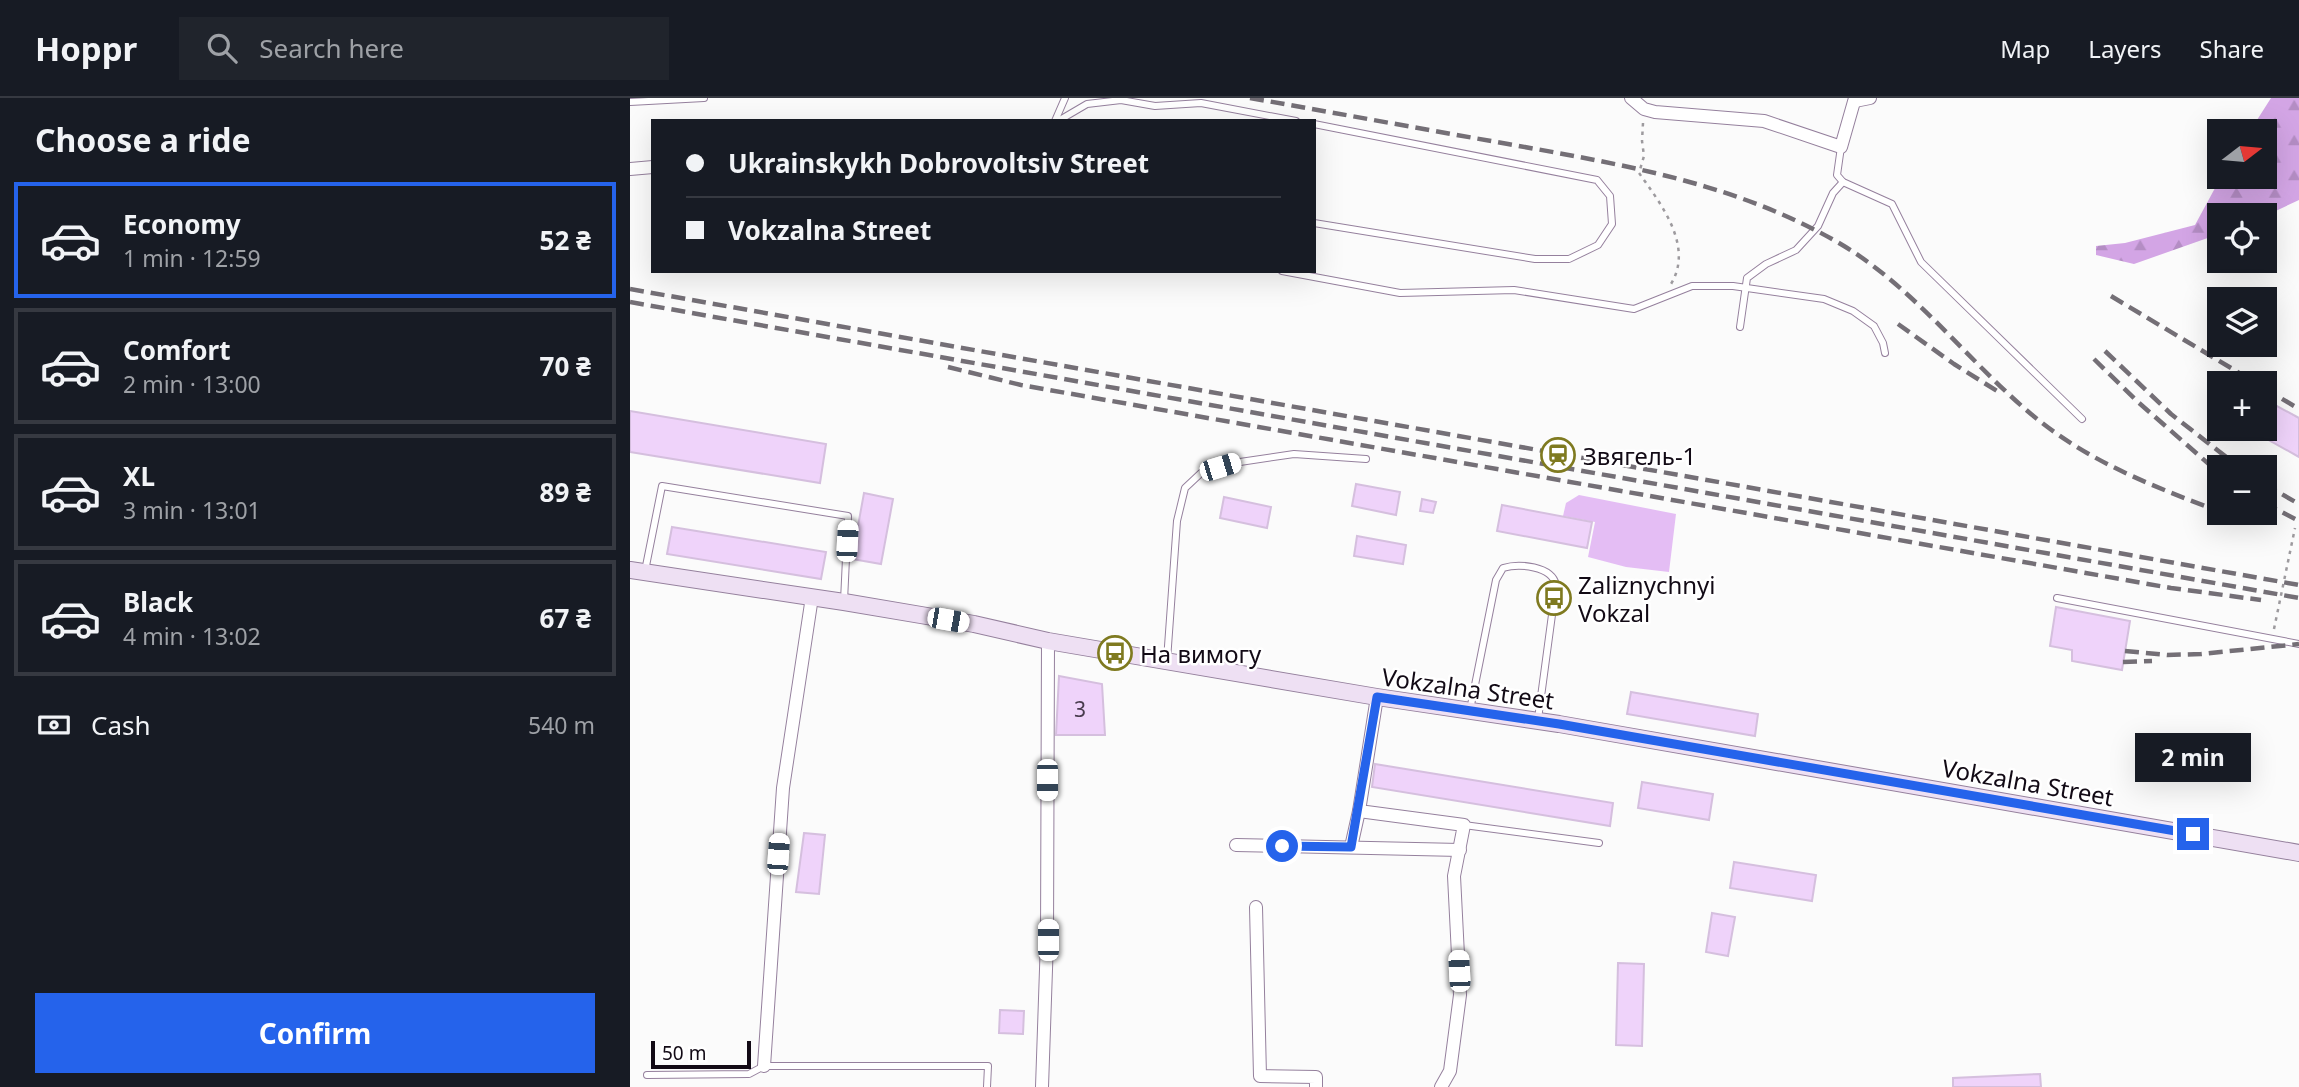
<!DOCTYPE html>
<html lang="en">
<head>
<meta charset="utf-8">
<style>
	:root { --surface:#171b24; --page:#20242c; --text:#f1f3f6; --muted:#9ea1a6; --line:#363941; --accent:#2563eb }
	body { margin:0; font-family:"Noto Sans",sans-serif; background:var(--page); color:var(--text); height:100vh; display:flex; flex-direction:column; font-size:26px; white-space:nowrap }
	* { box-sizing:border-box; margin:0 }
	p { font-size:23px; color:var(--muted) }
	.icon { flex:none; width:38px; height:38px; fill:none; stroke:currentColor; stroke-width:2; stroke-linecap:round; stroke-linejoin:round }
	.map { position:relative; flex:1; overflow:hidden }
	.side { display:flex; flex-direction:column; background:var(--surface); width:630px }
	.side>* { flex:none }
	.guide { position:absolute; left:21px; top:21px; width:665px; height:154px; border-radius:0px; box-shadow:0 7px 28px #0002; display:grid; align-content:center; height:154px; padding:0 35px; background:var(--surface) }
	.needle { width:46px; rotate:74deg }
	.controls { position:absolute; left:1577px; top:21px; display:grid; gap:14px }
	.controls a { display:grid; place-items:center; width:70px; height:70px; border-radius:0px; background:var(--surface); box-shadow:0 7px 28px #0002; font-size:35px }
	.scale { position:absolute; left:21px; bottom:18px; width:100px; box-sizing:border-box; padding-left:7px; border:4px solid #120a15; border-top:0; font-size:19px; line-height:24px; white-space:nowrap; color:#120a15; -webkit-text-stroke:5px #fff; paint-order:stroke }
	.end { position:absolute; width:32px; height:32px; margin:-16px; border:9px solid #2563eb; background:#fff; box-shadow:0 0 0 4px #fff }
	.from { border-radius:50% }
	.bubble { position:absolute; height:49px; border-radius:0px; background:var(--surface); box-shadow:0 7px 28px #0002; font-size:23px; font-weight:700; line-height:49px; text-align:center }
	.car { position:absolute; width:21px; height:42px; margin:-21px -10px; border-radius:9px; box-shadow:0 0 5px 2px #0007; background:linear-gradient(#fff 24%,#345 0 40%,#fff 0 76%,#345 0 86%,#fff 0) }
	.guide b { display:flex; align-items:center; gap:24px; height:66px; font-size:26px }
	.guide b+b { border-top:2px solid var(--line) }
	.guide i { width:18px; height:18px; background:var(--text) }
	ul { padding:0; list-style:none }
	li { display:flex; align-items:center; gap:21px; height:116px; margin:0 14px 10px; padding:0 21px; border:4px solid var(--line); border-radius:0px }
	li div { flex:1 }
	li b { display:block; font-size:26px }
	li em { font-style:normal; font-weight:700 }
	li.active { border-color:var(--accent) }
	li>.icon { width:63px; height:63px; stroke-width:1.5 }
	h2 { padding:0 35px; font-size:32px; line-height:84px }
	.pay { display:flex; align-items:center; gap:18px; height:77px; padding:0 35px; font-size:26px }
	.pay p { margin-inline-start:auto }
	.button { display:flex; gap:14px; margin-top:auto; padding:14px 35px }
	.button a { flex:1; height:80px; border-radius:0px; background:var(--accent); color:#fff; font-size:28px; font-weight:700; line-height:80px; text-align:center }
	header { display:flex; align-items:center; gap:42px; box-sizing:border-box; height:98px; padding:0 35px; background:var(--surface); border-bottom:2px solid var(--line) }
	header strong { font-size:33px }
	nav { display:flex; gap:38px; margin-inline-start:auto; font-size:24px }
	.search { width:490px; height:63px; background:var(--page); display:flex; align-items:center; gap:18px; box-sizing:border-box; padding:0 24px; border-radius:0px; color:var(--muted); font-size:26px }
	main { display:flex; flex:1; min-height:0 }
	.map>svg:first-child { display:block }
</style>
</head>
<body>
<header>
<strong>Hoppr</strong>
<div class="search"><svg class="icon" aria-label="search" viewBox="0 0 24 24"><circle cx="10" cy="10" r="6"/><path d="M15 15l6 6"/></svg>Search here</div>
<nav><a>Map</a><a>Layers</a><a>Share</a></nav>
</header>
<main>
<section class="side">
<h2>Choose a ride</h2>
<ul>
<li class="active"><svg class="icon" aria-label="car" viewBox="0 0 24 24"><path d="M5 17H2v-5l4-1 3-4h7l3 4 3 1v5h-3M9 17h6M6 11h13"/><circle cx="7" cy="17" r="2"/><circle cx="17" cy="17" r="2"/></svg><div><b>Economy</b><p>1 min · 12:59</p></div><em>52 ₴</em></li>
<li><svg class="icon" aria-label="car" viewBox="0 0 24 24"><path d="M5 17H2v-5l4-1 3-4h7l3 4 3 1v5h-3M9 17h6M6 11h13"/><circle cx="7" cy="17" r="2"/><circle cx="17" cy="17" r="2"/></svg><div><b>Comfort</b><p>2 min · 13:00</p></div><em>70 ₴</em></li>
<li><svg class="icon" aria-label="car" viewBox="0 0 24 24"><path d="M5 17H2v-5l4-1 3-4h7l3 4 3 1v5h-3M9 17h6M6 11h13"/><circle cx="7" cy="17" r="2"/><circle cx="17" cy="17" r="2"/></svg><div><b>XL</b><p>3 min · 13:01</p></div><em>89 ₴</em></li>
<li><svg class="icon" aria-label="car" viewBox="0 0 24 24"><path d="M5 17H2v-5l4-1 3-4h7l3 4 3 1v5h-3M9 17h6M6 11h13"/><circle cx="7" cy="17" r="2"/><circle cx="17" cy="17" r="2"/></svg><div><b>Black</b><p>4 min · 13:02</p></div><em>67 ₴</em></li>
</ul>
<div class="pay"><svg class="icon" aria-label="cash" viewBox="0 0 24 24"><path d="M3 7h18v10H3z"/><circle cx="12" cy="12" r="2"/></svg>Cash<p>540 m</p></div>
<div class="button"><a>Confirm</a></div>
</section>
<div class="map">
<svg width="1669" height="989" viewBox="0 0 1669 989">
	<defs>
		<pattern id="forest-firs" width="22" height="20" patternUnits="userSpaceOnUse" patternTransform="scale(1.75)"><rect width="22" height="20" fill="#d3a5e5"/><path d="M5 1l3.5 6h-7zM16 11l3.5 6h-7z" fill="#b48dc4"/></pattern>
	</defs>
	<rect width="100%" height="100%" fill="#fbfbfb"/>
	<polygon fill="url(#forest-firs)" points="1641,0 1669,0 1669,102 1635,118 1589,117 1589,136 1504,166 1466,157 1466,148 1495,145 1565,127 1591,79 1634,79 1634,33 1620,33"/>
	<polygon fill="#e4bdf4" points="949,397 1046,416 1039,474 996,469 958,459 965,424 933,418 936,405"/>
	<g fill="#efd3fa" stroke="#d5bfde" stroke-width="2">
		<polygon points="1634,301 1669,320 1669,359 1619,331 1634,331"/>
		<polygon points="0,313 196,346 190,385 0,354"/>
		<polygon points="726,386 770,394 766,417 722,408"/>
		<polygon points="234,395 263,401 251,466 222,461"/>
		<polygon points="594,399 641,409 637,430 590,420"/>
		<polygon points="792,401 806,404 803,415 790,413"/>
		<polygon points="872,407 962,424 957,450 867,433"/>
		<polygon points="42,429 196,454 191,481 37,456"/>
		<polygon points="727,438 776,447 773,466 724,458"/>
		<polygon points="1426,509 1500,523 1492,572 1442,563 1442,552 1420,548"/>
		<polygon points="429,578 472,586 475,637 426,637"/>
		<polygon points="1001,594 1128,616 1125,638 997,616"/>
		<polygon points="745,666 983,705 980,728 742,689"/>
		<polygon points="1012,684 1083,696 1079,722 1008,710"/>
		<polygon points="174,735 195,737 189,796 166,794"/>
		<polygon points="1104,764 1186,777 1182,803 1100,790"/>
		<polygon points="1082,815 1105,819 1098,858 1076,854"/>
		<polygon points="988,865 1014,866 1012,948 986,947"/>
		<polygon points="370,912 394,913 393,936 369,935"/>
		<polygon points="1410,976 1411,989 1323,989 1323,980"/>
	</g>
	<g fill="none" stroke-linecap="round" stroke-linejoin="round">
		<g stroke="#95809d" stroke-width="8">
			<g id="lane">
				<polyline points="0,4 74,0"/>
				<polyline points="425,23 435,0"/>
				<polyline points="428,23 457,6 491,2 525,8 571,5 666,23"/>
				<polyline points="684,26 967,82 980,98 982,126 968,147 939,161 905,161 684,125"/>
				<polyline points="1211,49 1207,77 1213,84 1262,106 1291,164 1452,321"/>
				<polyline points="652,173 770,195 884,192 1004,211 1062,188 1103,188 1194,201 1223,213 1244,228 1253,245 1255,255"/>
				<polyline points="1110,229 1117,180 1136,166 1166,152 1188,128 1203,95 1213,84"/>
				<polyline points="15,473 32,388 218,418 214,503"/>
				<polyline points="1427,500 1669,546"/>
				<polyline points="537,562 547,423 555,390 571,375 610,364 664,356 736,361"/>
				<path d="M840 612 866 482 873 470C889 465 922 468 926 487L908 621"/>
				<polyline points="834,727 969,745"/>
				<polyline points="17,977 119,976 134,968 358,968 357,989"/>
			</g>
		</g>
		<g stroke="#95809d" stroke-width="14">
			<g id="street">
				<polyline points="1001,0 1014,11 1025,14 1134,23 1211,49 1225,0"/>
				<polyline points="1225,3 1240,0"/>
				<polyline points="0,71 23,69"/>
				<polyline points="747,599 729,713 834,727 824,778 830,897 820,973 811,989"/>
				<polyline points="606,747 830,752"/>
				<polyline points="721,749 729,713"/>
				<polyline points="626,809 630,978 686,979 686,989"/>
				<polyline points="134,968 153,690 182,499"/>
				<polyline points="412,989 417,842 418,543"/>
			</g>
		</g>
		<g stroke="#95809d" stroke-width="18">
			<polyline id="secondary" points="0,472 214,504 344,526 418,543 747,599 929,626 1669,755"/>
		</g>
		<g stroke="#9d9a9e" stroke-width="2.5" stroke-dasharray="3.5 5" stroke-linecap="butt">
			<path d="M1013 25 1012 43 1014 58 1009 75C1031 106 1064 148 1041 186"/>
			<polyline points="1644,531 1665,430"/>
		</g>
		<use href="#lane" stroke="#fff" stroke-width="6"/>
		<use href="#street" stroke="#fff" stroke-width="12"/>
		<use href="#secondary" stroke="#eee0f3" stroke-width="16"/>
		<g stroke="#746f76" stroke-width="4.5" stroke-dasharray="14 7" stroke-linecap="butt">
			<path d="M620 0C706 15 792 31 878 46 995 67 1110 86 1214 148 1286 192 1337 262 1401 316 1452 359 1512 384 1575 408"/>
			<polyline points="0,191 1669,487"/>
			<polyline points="1481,198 1626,285"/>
			<polyline points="0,204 1669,500"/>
			<polyline points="1268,226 1324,266 1367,293"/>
			<polyline points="1475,253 1541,316 1609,369"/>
			<polyline points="1464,261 1508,304 1589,375"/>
			<polyline points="318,269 391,287 1541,490 1631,502"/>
			<polyline points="1634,290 1669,311"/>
			<polyline points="1634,386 1669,406"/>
			<polyline points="1634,405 1669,423"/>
			<polyline points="1495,553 1537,557 1571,556 1669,546"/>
			<polyline points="1493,564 1522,563"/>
		</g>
	</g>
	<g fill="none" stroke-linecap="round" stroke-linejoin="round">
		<polyline stroke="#2563eb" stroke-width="9" points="652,748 721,749 747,599 929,626 1563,736"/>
	</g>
	<defs>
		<g id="station-ring" transform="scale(1.75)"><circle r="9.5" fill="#fff" stroke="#7f7a20" stroke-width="1.5"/><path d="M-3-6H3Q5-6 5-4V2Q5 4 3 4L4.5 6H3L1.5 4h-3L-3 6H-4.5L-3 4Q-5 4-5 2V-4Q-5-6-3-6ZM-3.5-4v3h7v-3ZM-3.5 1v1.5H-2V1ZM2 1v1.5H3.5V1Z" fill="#7f7a20"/></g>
		<g id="bus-ring" transform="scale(1.75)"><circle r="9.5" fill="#fff" stroke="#7f7a20" stroke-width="1.5"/><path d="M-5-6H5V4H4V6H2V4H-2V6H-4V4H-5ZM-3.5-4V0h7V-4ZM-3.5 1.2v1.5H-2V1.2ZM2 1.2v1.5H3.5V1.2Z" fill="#7f7a20"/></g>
	</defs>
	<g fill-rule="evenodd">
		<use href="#station-ring" x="928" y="357"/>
		<use href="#bus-ring" x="924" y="500"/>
		<use href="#bus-ring" x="485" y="555"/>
	</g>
	<g text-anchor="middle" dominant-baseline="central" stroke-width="5" stroke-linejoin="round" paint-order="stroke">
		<g font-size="21" fill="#493c4e">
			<text x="450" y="611">3</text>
		</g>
		<g font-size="24" fill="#120a15" stroke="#fff" text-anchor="start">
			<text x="953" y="357">Звягель-1</text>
			<text x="948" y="486">Zaliznychnyi<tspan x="948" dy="28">Vokzal</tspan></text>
			<text x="510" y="555">На вимогу</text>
		</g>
		<g font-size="24" fill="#120a15" stroke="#fff">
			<text transform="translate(838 590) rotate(8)">Vokzalna Street</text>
			<text transform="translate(1398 684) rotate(10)">Vokzalna Street</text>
		</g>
	</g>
</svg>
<div class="controls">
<a><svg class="needle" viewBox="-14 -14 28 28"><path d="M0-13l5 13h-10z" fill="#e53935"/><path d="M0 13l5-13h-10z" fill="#9ea1a6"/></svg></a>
<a><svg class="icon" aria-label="locate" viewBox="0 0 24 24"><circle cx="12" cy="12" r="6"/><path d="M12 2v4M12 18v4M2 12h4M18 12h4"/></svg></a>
<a><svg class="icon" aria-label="layers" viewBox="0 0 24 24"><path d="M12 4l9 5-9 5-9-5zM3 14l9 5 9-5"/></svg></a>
<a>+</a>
<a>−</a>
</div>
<div class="scale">50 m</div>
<i class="end from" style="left:652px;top:748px"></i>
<i class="end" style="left:1563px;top:736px"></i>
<div class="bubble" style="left:1505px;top:635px;width:116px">2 min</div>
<i class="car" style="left:590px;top:369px;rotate:73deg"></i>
<i class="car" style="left:217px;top:443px;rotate:3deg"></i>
<i class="car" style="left:318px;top:522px;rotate:100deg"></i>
<i class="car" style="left:417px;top:682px;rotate:180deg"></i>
<i class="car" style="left:148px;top:756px;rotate:4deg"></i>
<i class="car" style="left:418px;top:842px;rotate:0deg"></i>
<i class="car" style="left:829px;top:873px;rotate:357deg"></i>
<div class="guide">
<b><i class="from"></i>Ukrainskykh Dobrovoltsiv Street</b>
<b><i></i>Vokzalna Street</b>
</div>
</div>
</main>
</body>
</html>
